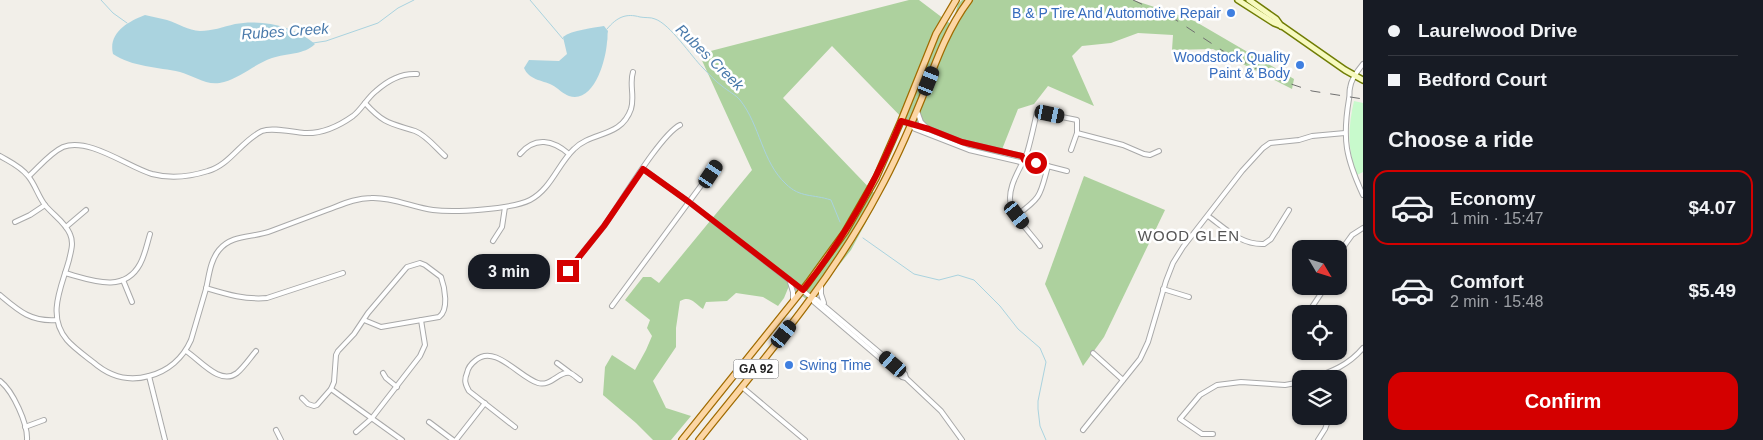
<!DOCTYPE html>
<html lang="en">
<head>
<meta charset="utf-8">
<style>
	:root { --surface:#171b24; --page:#20242c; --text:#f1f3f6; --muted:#9ea1a6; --line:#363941; --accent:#d40000 }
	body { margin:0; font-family:Helvetica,sans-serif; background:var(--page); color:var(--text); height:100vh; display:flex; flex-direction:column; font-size:19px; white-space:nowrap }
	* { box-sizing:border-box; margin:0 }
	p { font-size:16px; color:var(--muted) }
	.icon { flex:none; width:28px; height:28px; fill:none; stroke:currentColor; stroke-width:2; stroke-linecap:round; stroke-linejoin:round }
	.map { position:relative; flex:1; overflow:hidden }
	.sheet { display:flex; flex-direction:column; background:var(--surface); width:400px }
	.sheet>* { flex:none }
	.banner { display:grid; align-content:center; height:110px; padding:0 25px; background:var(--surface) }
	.needle { width:32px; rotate:128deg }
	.buttons { position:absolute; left:1292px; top:240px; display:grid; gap:10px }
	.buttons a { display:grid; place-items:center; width:55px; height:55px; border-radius:10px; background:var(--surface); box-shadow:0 1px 4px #0004; font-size:25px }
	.end { position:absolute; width:22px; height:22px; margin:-11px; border:6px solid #d40000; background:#fff; box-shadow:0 0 0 2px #fff }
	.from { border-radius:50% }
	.bubble { position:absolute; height:35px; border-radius:15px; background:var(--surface); box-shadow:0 1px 4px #0004; font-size:16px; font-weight:600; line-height:35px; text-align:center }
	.car { position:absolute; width:15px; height:30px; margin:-15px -8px; border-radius:6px; box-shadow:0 0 4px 1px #0007; background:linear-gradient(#222 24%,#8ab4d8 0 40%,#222 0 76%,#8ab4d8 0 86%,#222 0) }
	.banner b { display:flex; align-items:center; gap:18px; height:48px; font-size:19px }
	.banner b+b { border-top:1px solid var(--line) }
	.banner i { width:12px; height:12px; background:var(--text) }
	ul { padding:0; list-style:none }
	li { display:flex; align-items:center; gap:15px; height:75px; margin:0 10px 8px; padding:0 15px; border:2px solid transparent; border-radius:15px }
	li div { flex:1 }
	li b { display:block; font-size:19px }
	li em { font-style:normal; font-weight:600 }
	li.active { border-color:var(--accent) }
	li>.icon { width:45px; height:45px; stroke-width:1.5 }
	h2 { padding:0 25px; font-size:22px; line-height:60px }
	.action { display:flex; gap:10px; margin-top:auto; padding:10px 25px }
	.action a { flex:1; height:58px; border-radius:15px; background:var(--accent); color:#fff; font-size:20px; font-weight:600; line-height:58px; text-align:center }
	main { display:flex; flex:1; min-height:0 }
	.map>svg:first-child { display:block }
</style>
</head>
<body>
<main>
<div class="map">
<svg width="1363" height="440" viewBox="0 0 1363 440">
	<rect width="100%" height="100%" fill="#f2efe9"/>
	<g fill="#add19e">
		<path d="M909 0H919L952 25 958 4 962 0H1133L1191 19 1294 79 1292 89 1213 49 1172 50 1173 35 1138 33 1111 43 1082 46 1072 56 1094 106 1048 86 1034 104 1018 109 999 157 910 126 832 46 783 98 879 198 851 250 810 302 789 286 784 298 778 306 763 297 736 293 727 301 706 302 703 309C695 303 690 295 680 301L676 328V347L653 381 666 408 691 416 671 440H653L636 423 603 395 605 367 612 355 635 370 646 350 652 336 647 328 650 320 625 300 643 277H651L659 283 752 170 699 54Z"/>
		<polygon points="1084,176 1165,210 1104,337 1083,366 1045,284"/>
	</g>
	<path fill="#c8facc" d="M1354 101 1363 103V172L1357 175C1347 150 1348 127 1354 101Z"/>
	<g fill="#aad3df">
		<path d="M145 15C152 17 160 18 167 20 179 24 188 30 200 31 212 31 223 27 235 24 261 19 295 26 315 44 304 55 287 53 272 58 255 64 241 77 224 82 207 87 195 76 180 72 158 67 132 67 113 54 108 33 127 22 145 15Z"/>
		<path d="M604 26 608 31C607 35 608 38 607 42 606 60 594 104 569 96 563 94 558 88 552 85 542 80 529 80 524 68L529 60 559 61 567 54 563 37C572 30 593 28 604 26Z"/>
	</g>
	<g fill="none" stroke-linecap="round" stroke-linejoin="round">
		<g stroke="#aad3df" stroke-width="1">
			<polyline points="101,0 113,13 127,23"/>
			<polyline points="530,0 563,39"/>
			<path d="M607 29C617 17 626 13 640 17 645 18 651 17 655 19 670 24 691 56 703 68 709 74 715 81 722 86 728 91 736 95 740 100 760 125 762 162 786 184 800 198 813 194 831 200L840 222"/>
			<polyline points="313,43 326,41 378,23 398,8 414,0"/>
			<polyline points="863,238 914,274 939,280 958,275 974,280 1000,306 1018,329 1040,348 1046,362 1038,401 1038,409 1040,426 1046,440"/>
		</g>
		<g stroke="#a9a9a9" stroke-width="6">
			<g id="minor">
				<path d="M1363 64C1358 70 1351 79 1350 88 1349 92 1350 95 1349 99 1342 140 1346 158 1363 195"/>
				<path d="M365 103C384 124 390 123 415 131 426 135 436 148 445 156"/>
				<polyline points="917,111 921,122 927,128"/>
				<polyline points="901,121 929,129 962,142 1022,156 1024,160"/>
				<polyline points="911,125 915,129 969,150 1020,162 1024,160 1067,171"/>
				<polyline points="1077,133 1123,145 1144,154 1150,155 1159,151"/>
				<path d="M520 154C535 136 553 140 569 154"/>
				<path d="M0 156C10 162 20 166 28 176 35 184 38 196 45 205 53 215 65 222 70 234 74 243 71 251 69 260 62 286 46 315 67 340 74 348 84 355 93 362 109 376 128 382 149 376 168 371 183 358 191 340 196 323 201 306 206 289 209 276 210 261 219 250 232 234 253 238 271 231 290 224 308 217 327 210 341 205 355 198 371 198 392 197 412 207 433 210 455 213 512 209 530 200 551 189 558 164 574 149 592 131 621 138 631 109 635 96 629 84 633 72"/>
				<polyline points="643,169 689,202 812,298 816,299 905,374 906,378 941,411 962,440"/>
				<path d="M29 176C39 167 50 153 63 147 89 137 128 167 152 174 171 179 189 177 208 171 230 165 241 141 262 131 272 127 292 132 304 133 321 134 339 126 353 116 362 109 367 98 376 91 387 81 402 73 417 74"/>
				<path d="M1017 215C1042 197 1040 195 1048 166"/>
				<path d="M1208 216C1226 229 1241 245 1264 244L1271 239 1289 210"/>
				<polyline points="15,222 30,215 45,205"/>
				<polyline points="66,227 86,210"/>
				<polyline points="493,241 502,227 505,207"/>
				<path d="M1040 246C1032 235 1015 218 1011 205 1006 188 1021 168 1027 153 1031 140 1034 125 1037 112L1077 120V133L1071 150"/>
				<polyline points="1339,253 1352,235 1363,228"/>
				<path d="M65 273C91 280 124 294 140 264 145 255 147 244 150 234"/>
				<path d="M566 278V274C578 258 591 242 604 226 620 204 660 135 680 125"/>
				<polyline points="789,279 793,292 793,301"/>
				<polyline points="123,280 132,302"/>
				<polyline points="821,286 821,294 824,303"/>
				<path d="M206 288C226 294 245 300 267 298L343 273"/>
				<polyline points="1163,289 1189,297"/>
				<path d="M0 295C19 311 31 322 57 320"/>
				<polyline points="812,298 814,302 902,377 906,378"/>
				<polyline points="612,306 717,164"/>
				<polyline points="1312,307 1326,286"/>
				<path d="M186 351C200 360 220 386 237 373 244 367 250 358 256 351"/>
				<polyline points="1093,353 1123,380"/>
				<polyline points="557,363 569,372"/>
				<polyline points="383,373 386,378 397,387"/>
				<polyline points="149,376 165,440"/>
				<path d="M1310 379C1331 372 1349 365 1363 348"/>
				<path d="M0 381C13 391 28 424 27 440"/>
				<polyline points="742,387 805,440"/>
				<polyline points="331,389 402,440"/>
				<path d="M302 398 308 404 314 406 317 405 331 389 334 382 336 355 338 351 354 334 368 313 407 267 420 263 425 265 441 277C445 288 449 310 439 317L381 327 364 320"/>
				<polyline points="429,422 453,440"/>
				<polyline points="25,427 44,420"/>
				<path d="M515 427 469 391C465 384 464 380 467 373 468 367 472 363 476 360 495 344 519 377 538 383 551 387 560 370 570 373 573 374 577 378 580 380"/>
				<polyline points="276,430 281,440"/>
				<polyline points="1083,430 1140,359 1148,342 1166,281 1173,263 1183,247 1242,171 1263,148 1270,143 1299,140 1312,136 1345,133"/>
				<polyline points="356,432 372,418 420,356 425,345 421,320"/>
				<polyline points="1213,434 1202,434 1180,419 1200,395 1217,385 1241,382 1285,385 1301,382"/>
				<polyline points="456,440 485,403"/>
				<polyline points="1318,440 1325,429 1330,416"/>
			</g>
		</g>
		<g stroke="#707d05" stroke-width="8">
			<g id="secondary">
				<polyline points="1238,0 1274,23 1282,26 1345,70 1363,80"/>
				<polyline points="1249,0 1276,19 1281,26"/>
			</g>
		</g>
		<g stroke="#a06b00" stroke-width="8">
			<g id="primary">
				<polyline points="682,440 808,283 845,232 876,178 901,121 936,34 956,0"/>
				<path d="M699 440C763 360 831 282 879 191 895 162 909 130 922 98 935 64 947 29 969 0"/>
			</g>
		</g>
		<use href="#minor" stroke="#fff" stroke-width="4"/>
		<use href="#secondary" stroke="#f7fabf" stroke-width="5"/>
		<use href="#primary" stroke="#fcd6a4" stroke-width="5.5"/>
		<polyline stroke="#707070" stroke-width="1" stroke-dasharray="10 10" stroke-linecap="butt" points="1133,0 1176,20 1223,51 1276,79 1312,91 1363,99"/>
	</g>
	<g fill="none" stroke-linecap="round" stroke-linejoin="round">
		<path stroke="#d40000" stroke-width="6" d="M568 271 604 226 643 169 689 202 803 290C844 239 876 182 901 121L929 129 962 142 1022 156 1024 160 1036 163"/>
	</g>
	<g fill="#3f7fe0" stroke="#fff" stroke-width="2">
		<circle cx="1231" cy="13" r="5"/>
		<circle cx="1300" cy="65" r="5"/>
		<circle cx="789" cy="365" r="5"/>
	</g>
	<g text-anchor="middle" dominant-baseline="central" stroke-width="5" stroke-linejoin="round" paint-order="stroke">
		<rect fill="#fff" stroke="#646464" stroke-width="1" x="733.5" y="359.5" width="45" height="19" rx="4"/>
		<g font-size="12" font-weight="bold" fill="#222">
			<text x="756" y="369">GA 92</text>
		</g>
		<g font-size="14" fill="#366cbe" stroke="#fff" text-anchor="end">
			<text x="1221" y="13">B &amp; P Tire And Automotive Repair</text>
			<text x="1290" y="57">Woodstock Quality<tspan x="1290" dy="16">Paint &amp; Body</tspan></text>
			<text x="799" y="365" text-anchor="start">Swing Time</text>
		</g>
		<g font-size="15" font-style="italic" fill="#4a7aab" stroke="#fff">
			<text transform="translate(285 31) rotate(-4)">Rubes Creek</text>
			<text transform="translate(710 57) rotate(44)">Rubes Creek</text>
		</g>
		<g font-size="15" letter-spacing="1" fill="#555" stroke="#fff">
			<text x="1189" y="235">WOOD GLEN</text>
		</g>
	</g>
</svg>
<div class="buttons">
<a><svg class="needle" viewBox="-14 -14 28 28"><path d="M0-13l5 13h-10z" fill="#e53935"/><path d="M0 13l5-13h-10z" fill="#9ea1a6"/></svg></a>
<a><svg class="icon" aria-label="locate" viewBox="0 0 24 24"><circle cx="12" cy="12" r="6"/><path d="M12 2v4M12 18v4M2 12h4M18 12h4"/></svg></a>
<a><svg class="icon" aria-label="layers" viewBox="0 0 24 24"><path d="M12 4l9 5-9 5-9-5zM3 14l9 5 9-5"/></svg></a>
</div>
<i class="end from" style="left:1036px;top:163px"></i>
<i class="end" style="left:568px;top:271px"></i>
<div class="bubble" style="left:468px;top:254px;width:82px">3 min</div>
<i class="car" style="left:929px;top:81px;rotate:22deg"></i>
<i class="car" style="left:1050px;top:114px;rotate:102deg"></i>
<i class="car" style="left:711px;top:174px;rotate:34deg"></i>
<i class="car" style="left:1017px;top:215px;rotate:143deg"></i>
<i class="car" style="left:784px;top:334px;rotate:38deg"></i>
<i class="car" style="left:893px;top:364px;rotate:311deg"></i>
</div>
<section class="sheet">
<div class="banner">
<b><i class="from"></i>Laurelwood Drive</b>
<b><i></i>Bedford Court</b>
</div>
<h2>Choose a ride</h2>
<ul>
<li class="active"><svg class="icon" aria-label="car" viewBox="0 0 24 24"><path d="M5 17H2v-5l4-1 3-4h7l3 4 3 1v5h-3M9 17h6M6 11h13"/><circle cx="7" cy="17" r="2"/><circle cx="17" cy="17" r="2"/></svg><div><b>Economy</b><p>1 min · 15:47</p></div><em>$4.07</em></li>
<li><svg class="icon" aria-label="car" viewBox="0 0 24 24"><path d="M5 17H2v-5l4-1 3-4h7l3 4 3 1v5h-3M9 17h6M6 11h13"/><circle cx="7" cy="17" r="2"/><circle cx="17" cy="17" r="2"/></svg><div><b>Comfort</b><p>2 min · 15:48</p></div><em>$5.49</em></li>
</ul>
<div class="action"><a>Confirm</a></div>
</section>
</main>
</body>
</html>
